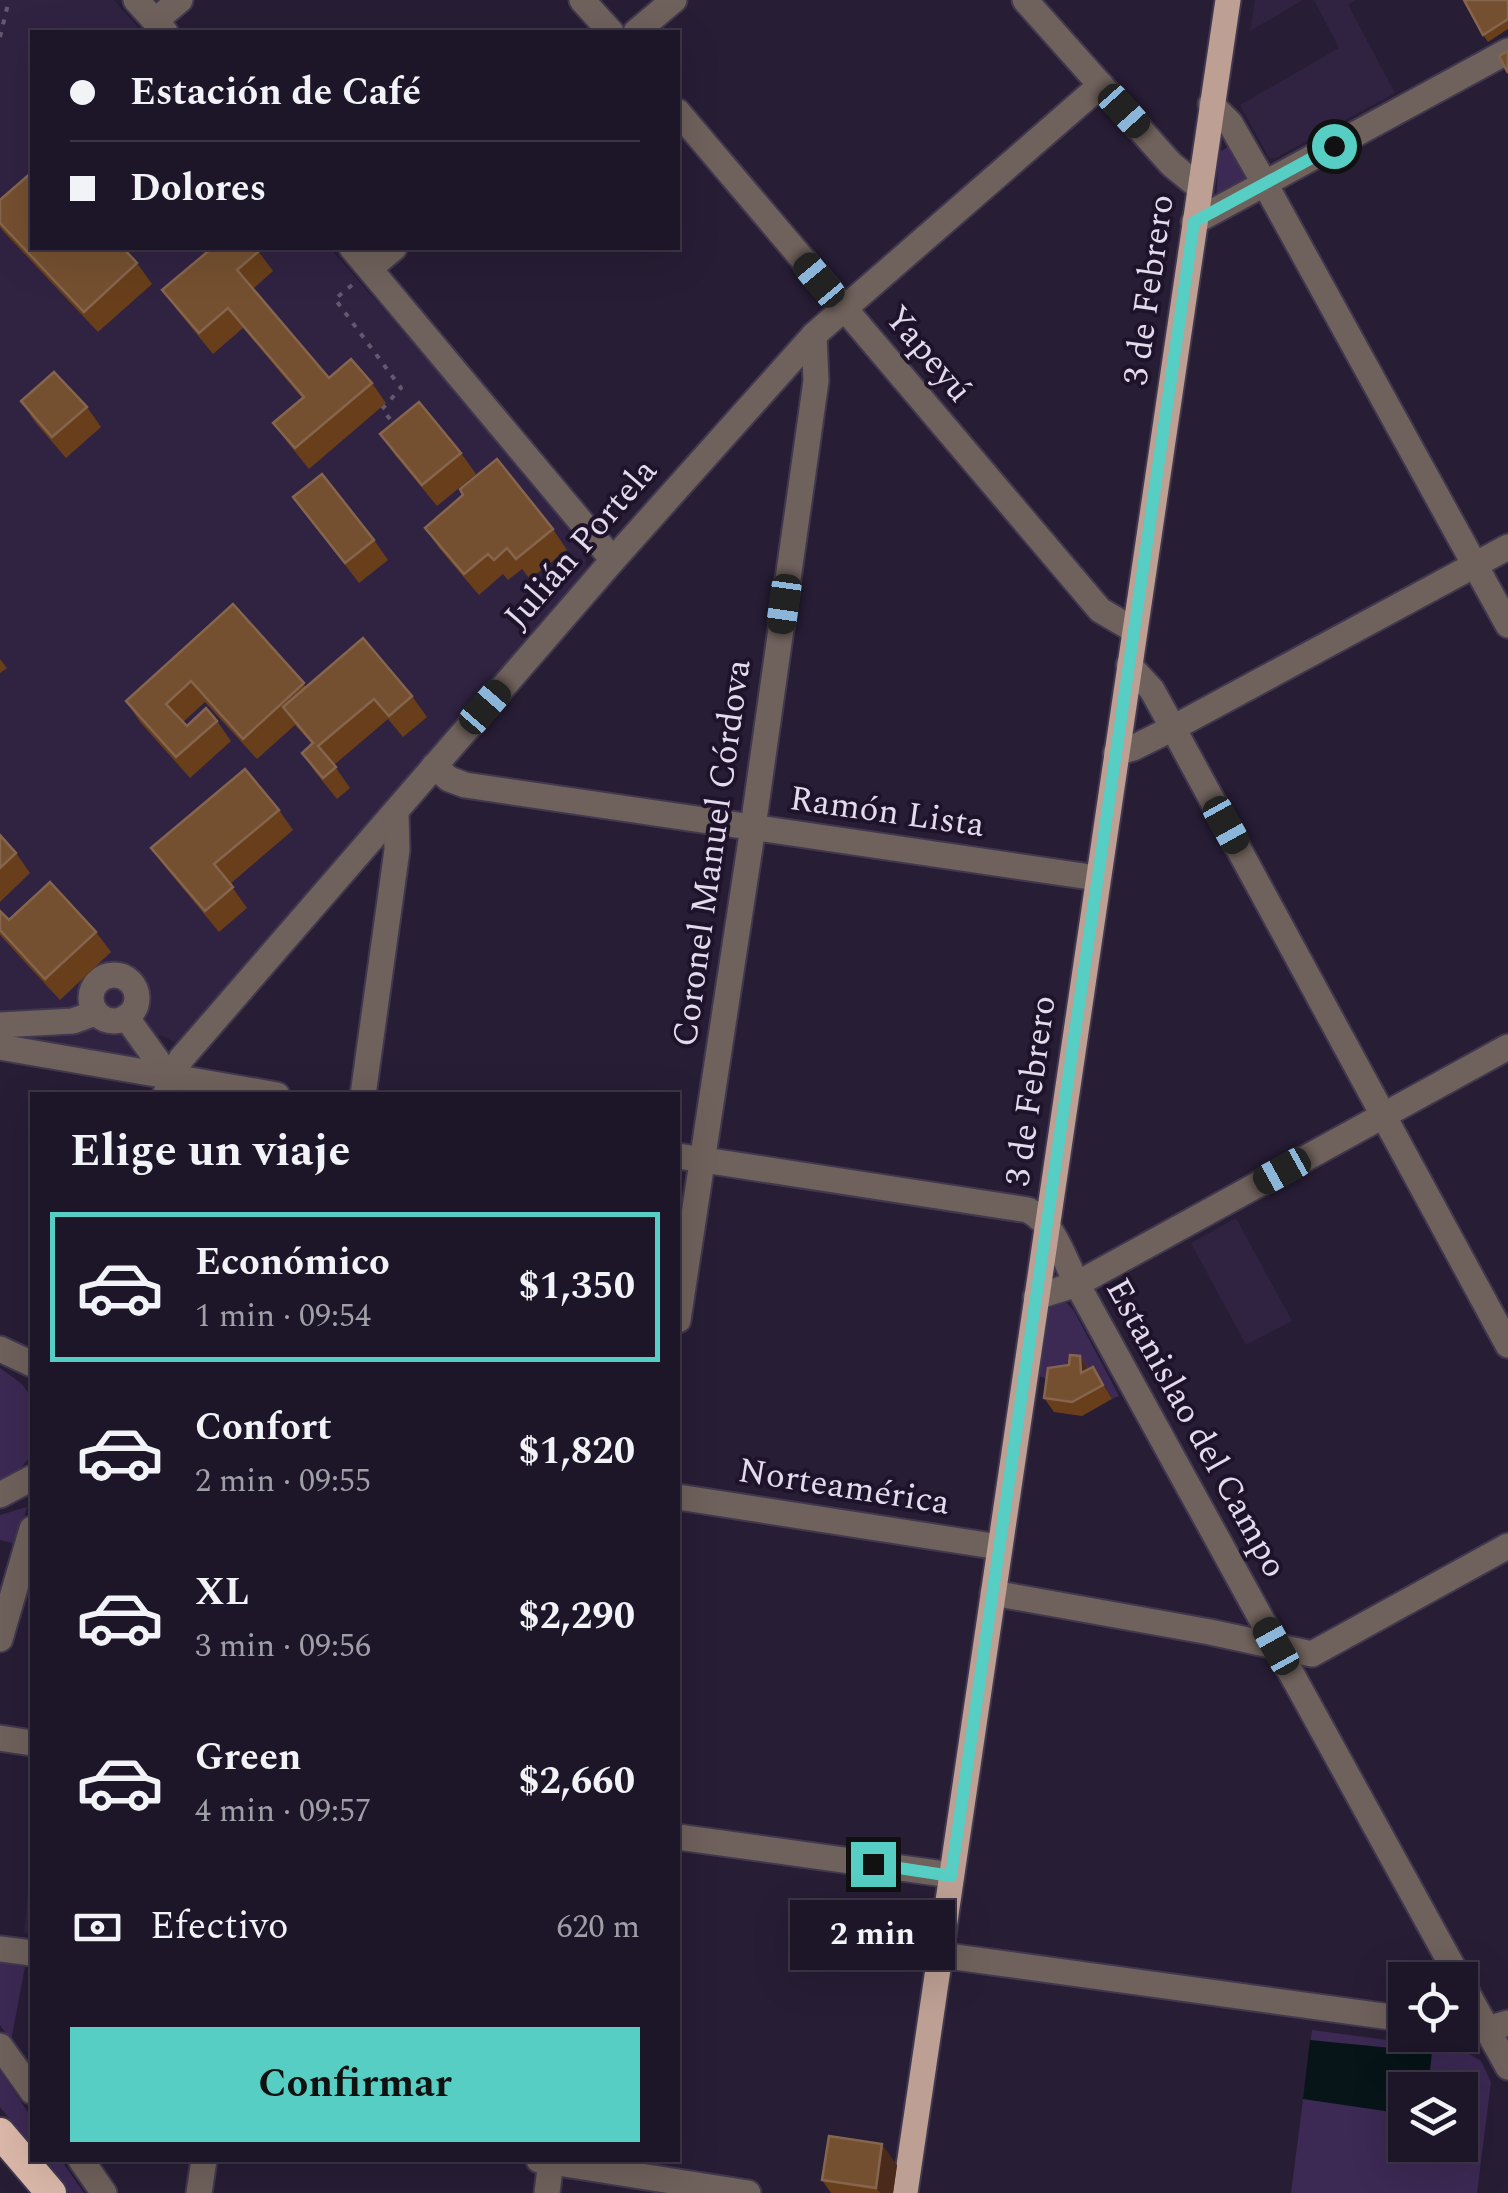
<!DOCTYPE html>
<html lang="es">
<head>
<meta charset="utf-8">
<style>
	:root { --surface:#1d1628; --page:#251f30; --text:#f1f3f6; --muted:#a09fa8; --line:#3b3545; --accent:#56cec3 }
	body { margin:0; font-family:Spectral,serif; background:var(--page); color:var(--text); height:100vh; display:flex; flex-direction:column; font-size:38px; white-space:nowrap }
	* { box-sizing:border-box; margin:0 }
	p { font-size:32px; color:var(--muted) }
	.icon { flex:none; width:55px; height:55px; fill:none; stroke:currentColor; stroke-width:2; stroke-linecap:round; stroke-linejoin:round }
	.map { position:relative; flex:1; overflow:hidden }
	.side { position:absolute; left:30px; top:1092px; width:650px; height:1070px; display:flex; flex-direction:column; background:var(--surface); border-radius:0px; box-shadow:0 10px 40px #0002,0 0 0 2px var(--line) }
	.side>* { flex:none }
	.hud { position:absolute; left:30px; top:30px; width:650px; height:220px; border-radius:0px; box-shadow:0 10px 40px #0002,0 0 0 2px var(--line); display:grid; align-content:center; height:220px; padding:0 40px; background:var(--surface) }
	.buttons { position:absolute; left:1388px; top:1962px; display:grid; gap:20px }
	.buttons a { display:grid; place-items:center; width:90px; height:90px; border-radius:0px; background:var(--surface); box-shadow:0 10px 40px #0002,0 0 0 2px var(--line); font-size:50px }
	.end { position:absolute; width:45px; height:45px; margin:-22px; border:12px solid #56cec3; background:#111; box-shadow:0 0 0 5px #111 }
	.from { border-radius:50% }
	.bubble { position:absolute; height:70px; border-radius:0px; background:var(--surface); box-shadow:0 10px 40px #0002,0 0 0 2px var(--line); font-size:32px; font-weight:700; line-height:70px; text-align:center }
	.car { position:absolute; width:30px; height:60px; margin:-30px -15px; border-radius:12px; box-shadow:0 0 8px 2px #0007; background:linear-gradient(#222 24%,#8ab4d8 0 40%,#222 0 76%,#8ab4d8 0 86%,#222 0) }
	.hud b { display:flex; align-items:center; gap:35px; height:95px; font-size:38px }
	.hud b+b { border-top:2px solid var(--line) }
	.hud i { width:25px; height:25px; background:var(--text) }
	ul { padding:0; list-style:none }
	li { display:flex; align-items:center; gap:30px; height:150px; margin:0 20px 15px; padding:0 20px; border:5px solid transparent; border-radius:0px }
	li div { flex:1 }
	li b { display:block; font-size:38px }
	li em { font-style:normal; font-weight:700 }
	li.current { border-color:var(--accent) }
	li>.icon { width:90px; height:90px; stroke-width:1.5 }
	h2 { padding:0 40px; font-size:45px; line-height:120px }
	.pay { display:flex; align-items:center; gap:25px; height:110px; padding:0 40px; font-size:38px }
	.pay p { margin-inline-start:auto }
	.action { display:flex; gap:20px; margin-top:auto; padding:20px 40px }
	.action a { flex:1; height:115px; border-radius:0px; background:var(--accent); color:#111; font-size:40px; font-weight:700; line-height:115px; text-align:center }
	.map>svg:first-child { display:block }
</style>
</head>
<body>
<div class="map">
<svg width="1508" height="2193" viewBox="0 0 1508 2193">
	<rect width="100%" height="100%" fill="#271d35"/>
	<g fill="#302342">
		<polygon points="0,0 114,0 142,32 32,32 32,248 330,248 584,538 587,569 425,760 178,1044 161,1035 139,1045 133,1061 0,1038"/>
		<polygon points="1255,0 1303,0 1250,31"/>
		<polygon points="1314,0 1356,0 1348,5 1395,93 1276,158 1269,158 1240,105 1339,48"/>
		<polygon points="1236,1218 1292,1321 1246,1345 1191,1243"/>
		<polygon points="32,1849 32,1935 24,1933"/>
	</g>
	<g fill="#3c2954" fill-rule="evenodd">
		<polygon points="1230,146 1250,171 1248,182 1216,202 1219,152"/>
		<polygon points="1061,1302 1067,1303 1074,1311 1119,1396 1112,1399 1102,1381 1058,1382 1039,1376 1045,1314 1049,1307"/>
		<polygon points="0,1368 22,1384 32,1399 32,1454 14,1477 0,1485"/>
		<polygon points="27,1507 17,1544 0,1540 0,1515"/>
		<polygon points="0,1962 25,1967 11,2041 0,2025"/>
		<path d="M1312 2030 1462 2050 1481 2061 1491 2082 1477 2193H1291ZM1405 2090H1460V2145H1405Z"/>
		<polygon points="0,2071 32,2118 32,2148 0,2107"/>
		<polygon points="42,2160 61,2160 84,2193 69,2193"/>
	</g>
	<polygon fill="#071518" points="1310,2040 1432,2052 1428,2090 1405,2090 1405,2114 1303,2099"/>
	<g fill="none" stroke-linecap="round" stroke-linejoin="round">
		<g stroke="#41384f" stroke-width="29">
			<g id="minor">
				<polyline points="136,0 165,32"/>
				<polyline points="582,0 611,32"/>
				<polyline points="1025,0 1171,164 1199,187"/>
				<polyline points="155,21 180,0"/>
				<polyline points="636,32 674,0"/>
				<polyline points="1211,104 1230,123 1265,184 1508,625"/>
				<polyline points="678,112 1100,610 1134,630"/>
				<polyline points="1194,222 1508,51"/>
				<polyline points="352,248 613,560"/>
				<polyline points="370,268 394,248"/>
				<polyline points="1129,665 1152,690 1173,728 1508,1345"/>
				<polyline points="1116,753 1133,748 1173,728 1508,547"/>
				<polyline points="434,766 449,779 465,785 1097,878"/>
				<circle cx="114" cy="998" r="23"/>
				<polyline points="126,1017 170,1078"/>
				<polyline points="0,1025 73,1021 95,1013"/>
				<polyline points="0,1047 277,1095"/>
				<polyline points="165,1095 181,1059 613,560 814,335 1101,85"/>
				<polyline points="363,1095 397,850 396,813"/>
				<path d="M678 1156 1028 1210C1054 1223 1064 1259 1077 1284L1460 1980"/>
				<polyline points="1036,1297 1077,1284 1508,1047"/>
				<polyline points="678,1320 753,827 816,381 814,335"/>
				<polyline points="0,1349 32,1364"/>
				<polyline points="0,1495 32,1478"/>
				<polyline points="678,1497 999,1547"/>
				<polyline points="993,1593 1210,1632 1312,1654 1508,1546"/>
				<polyline points="0,1639 32,1529"/>
				<polyline points="0,1738 32,1743"/>
				<polyline points="678,1837 951,1875"/>
				<polyline points="0,1949 32,1953"/>
				<polyline points="940,1955 1405,2019"/>
				<polyline points="1460,1980 1508,2067"/>
				<polyline points="1460,2027 1487,2029 1508,2023"/>
				<polyline points="0,2046 32,2091"/>
				<polyline points="81,2160 104,2193"/>
				<polyline points="539,2160 748,2193"/>
				<polyline points="199,2193 204,2160"/>
				<polyline points="547,2193 551,2160"/>
			</g>
		</g>
		<g stroke="#41384f" stroke-width="29">
			<polyline id="major" points="905,2193 1228,0"/>
		</g>
		<g stroke="#41384f" stroke-width="34">
			<polyline id="highway" points="0,2133 51,2193"/>
		</g>
		<g stroke="#62596f" stroke-width="4" stroke-dasharray="5 8" stroke-linecap="butt">
			<polyline points="0,37 9,0"/>
			<polyline points="352,285 335,299 401,388 382,409 394,424"/>
		</g>
		<use href="#minor" stroke="#6f615b" stroke-width="25"/>
		<use href="#major" stroke="#bd9f93" stroke-width="25"/>
		<use href="#highway" stroke="#dbb8a9" stroke-width="30"/>
	</g>
	<g fill="#683f1a">
		<polygon points="1508,0 1508,29 1488,42 1483,35"/>
		<polygon points="0,200 137,263 152,284 98,332 3,231 0,227"/>
		<polygon points="256,248 273,271 253,289 329,378 372,383 386,403 309,469 288,443 273,423 302,398 243,328 213,354 177,310 162,290"/>
		<polygon points="21,401 87,407 101,427 66,458 35,422"/>
		<polygon points="380,434 461,453 476,474 437,506 395,455"/>
		<polygon points="293,497 374,540 388,560 359,583"/>
		<polygon points="425,528 553,529 567,550 530,579 522,569 508,580 503,574 479,595 439,548"/>
		<polygon points="233,604 306,687 412,696 427,717 403,737 388,719 334,765 350,788 337,799 316,773 302,753 312,744 295,725 257,759 205,702 183,722 187,726 217,721 231,741 190,778 140,722 126,701"/>
		<polygon points="0,659 7,668 0,673"/>
		<polygon points="279,810 293,830 230,884 247,908 219,932 166,868 151,848"/>
		<polygon points="0,835 16,853 30,873 0,902"/>
		<polygon points="0,911 9,920 96,932 111,952 60,1000 0,935"/>
		<polygon points="1080,1356 1089,1369 1093,1367 1112,1399 1082,1416 1054,1412 1044,1398 1069,1365"/>
		<polygon points="897,2165 893,2193 831,2193 822,2180"/>
	</g>
	<g fill="#492a1b">
		<polygon points="1080,1356 1089,1370 1081,1373"/>
		<polygon points="882,2144 897,2165 893,2193 880,2193 876,2188"/>
	</g>
	<g fill="#755030" stroke="#86654e" stroke-width="2.5">
		<polygon points="1464,0 1508,0 1508,19 1483,35"/>
		<polygon points="1508,51 1508,73 1499,56"/>
		<polygon points="32,172 32,248 123,248 137,263 84,312 0,223 0,200"/>
		<polygon points="212,248 256,248 259,251 237,270 329,378 351,359 372,383 295,448 273,423 304,397 228,308 199,333 162,290"/>
		<polygon points="54,372 87,407 52,437 21,401"/>
		<polygon points="419,402 461,453 422,485 380,434"/>
		<polygon points="497,459 553,529 516,559 507,548 494,560 488,554 464,574 425,528 463,495 460,489"/>
		<polygon points="322,474 374,540 345,563 293,497"/>
		<polygon points="233,604 304,683 243,739 191,681 166,704 187,726 206,708 217,721 176,757 126,701"/>
		<polygon points="363,638 412,696 389,716 374,699 318,746 336,767 323,778 302,753 313,743 283,707"/>
		<polygon points="245,769 279,810 214,864 233,887 205,911 151,848"/>
		<polygon points="0,835 16,853 0,868"/>
		<polygon points="50,882 96,932 45,979 0,930 0,911 9,920"/>
		<polygon points="1070,1355 1080,1356 1081,1373 1093,1367 1103,1385 1072,1402 1044,1398 1048,1368 1069,1365"/>
		<polygon points="829,2136 882,2144 876,2188 822,2180"/>
	</g>
	<g fill="none" stroke-linecap="round" stroke-linejoin="round">
		<polyline stroke="#56cec3" stroke-width="12" points="873,1864 951,1876 1194,222 1334,146"/>
	</g>
	<g text-anchor="middle" dominant-baseline="central" stroke-width="8" stroke-linejoin="round" paint-order="stroke">
		<g font-size="35" fill="#e2dbec" stroke="#1e132b">
			<text transform="translate(1149 290) rotate(-82)">3 de Febrero</text>
			<text transform="translate(928 354) rotate(50)">Yapeyú</text>
			<text transform="translate(581 544) rotate(-49)">Julián Portela</text>
			<text transform="translate(887 812) rotate(8)">Ramón Lista</text>
			<text transform="translate(712 853) rotate(-82)">Coronel Manuel Córdova</text>
			<text transform="translate(1031 1091) rotate(-82)">3 de Febrero</text>
			<text transform="translate(1196 1428) rotate(61)">Estanislao del Campo</text>
			<text transform="translate(844 1487) rotate(9)">Norteamérica</text>
		</g>
	</g>
</svg>
<div class="buttons">
<a><svg class="icon" aria-label="locate" viewBox="0 0 24 24"><circle cx="12" cy="12" r="6"/><path d="M12 2v4M12 18v4M2 12h4M18 12h4"/></svg></a>
<a><svg class="icon" aria-label="layers" viewBox="0 0 24 24"><path d="M12 4l9 5-9 5-9-5zM3 14l9 5 9-5"/></svg></a>
</div>
<i class="end from" style="left:1334px;top:146px"></i>
<i class="end" style="left:873px;top:1864px"></i>
<div class="bubble" style="left:790px;top:1900px;width:165px">2 min</div>
<i class="car" style="left:1124px;top:111px;rotate:138deg"></i>
<i class="car" style="left:819px;top:280px;rotate:320deg"></i>
<i class="car" style="left:784px;top:604px;rotate:188deg"></i>
<i class="car" style="left:485px;top:707px;rotate:41deg"></i>
<i class="car" style="left:1226px;top:825px;rotate:151deg"></i>
<i class="car" style="left:1282px;top:1171px;rotate:241deg"></i>
<i class="car" style="left:1276px;top:1646px;rotate:331deg"></i>
<div class="hud">
<b><i class="from"></i>Estación de Café</b>
<b><i></i>Dolores</b>
</div>
<section class="side">
<h2>Elige un viaje</h2>
<ul>
<li class="current"><svg class="icon" aria-label="car" viewBox="0 0 24 24"><path d="M5 17H2v-5l4-1 3-4h7l3 4 3 1v5h-3M9 17h6M6 11h13"/><circle cx="7" cy="17" r="2"/><circle cx="17" cy="17" r="2"/></svg><div><b>Económico</b><p>1 min · 09:54</p></div><em>$1,350</em></li>
<li><svg class="icon" aria-label="car" viewBox="0 0 24 24"><path d="M5 17H2v-5l4-1 3-4h7l3 4 3 1v5h-3M9 17h6M6 11h13"/><circle cx="7" cy="17" r="2"/><circle cx="17" cy="17" r="2"/></svg><div><b>Confort</b><p>2 min · 09:55</p></div><em>$1,820</em></li>
<li><svg class="icon" aria-label="car" viewBox="0 0 24 24"><path d="M5 17H2v-5l4-1 3-4h7l3 4 3 1v5h-3M9 17h6M6 11h13"/><circle cx="7" cy="17" r="2"/><circle cx="17" cy="17" r="2"/></svg><div><b>XL</b><p>3 min · 09:56</p></div><em>$2,290</em></li>
<li><svg class="icon" aria-label="car" viewBox="0 0 24 24"><path d="M5 17H2v-5l4-1 3-4h7l3 4 3 1v5h-3M9 17h6M6 11h13"/><circle cx="7" cy="17" r="2"/><circle cx="17" cy="17" r="2"/></svg><div><b>Green</b><p>4 min · 09:57</p></div><em>$2,660</em></li>
</ul>
<div class="pay"><svg class="icon" aria-label="cash" viewBox="0 0 24 24"><path d="M3 7h18v10H3z"/><circle cx="12" cy="12" r="2"/></svg>Efectivo<p>620 m</p></div>
<div class="action"><a>Confirmar</a></div>
</section>
</div>
</body>
</html>
